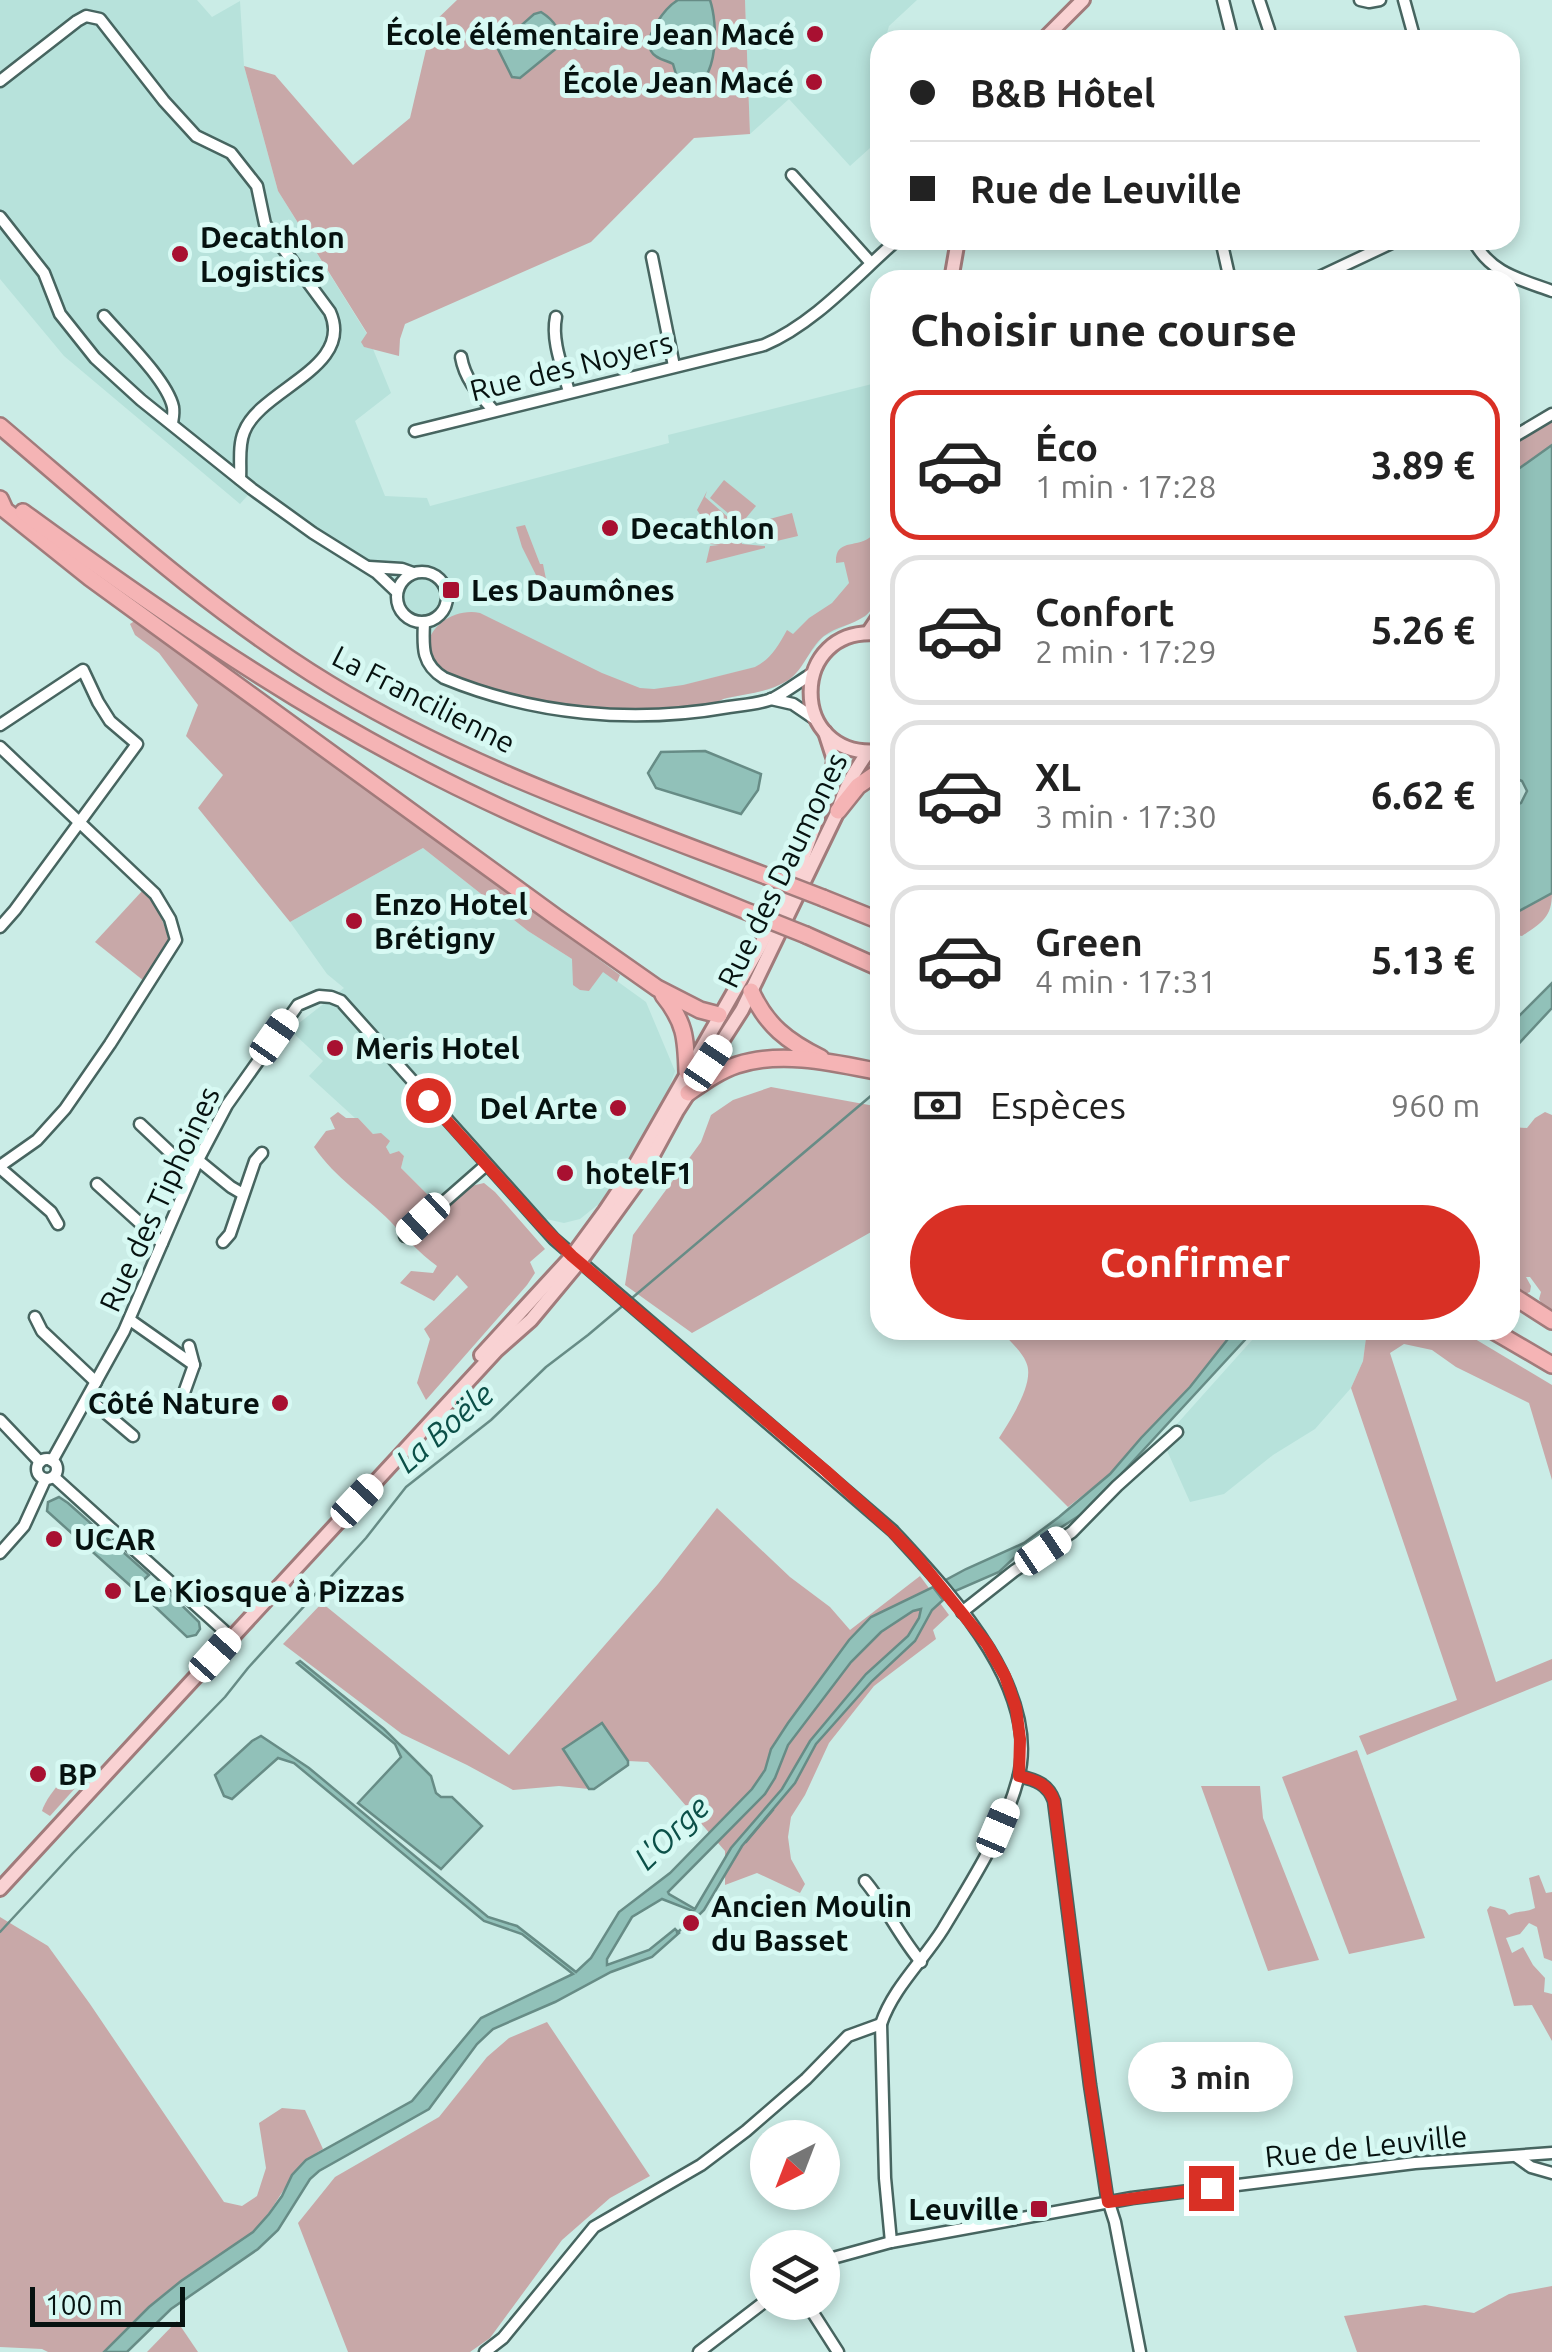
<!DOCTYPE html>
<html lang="fr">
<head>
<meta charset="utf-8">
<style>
	:root { --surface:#fff; --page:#f2f2f2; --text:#222; --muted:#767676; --line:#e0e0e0; --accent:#d93025 }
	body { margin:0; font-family:Ubuntu,sans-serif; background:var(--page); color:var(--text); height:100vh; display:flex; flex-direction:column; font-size:38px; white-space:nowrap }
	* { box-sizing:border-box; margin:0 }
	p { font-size:32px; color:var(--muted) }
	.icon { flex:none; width:55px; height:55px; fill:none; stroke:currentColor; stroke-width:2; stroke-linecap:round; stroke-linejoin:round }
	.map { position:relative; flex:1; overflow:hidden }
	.drawer { position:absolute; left:870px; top:270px; width:650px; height:1070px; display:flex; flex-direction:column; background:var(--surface); border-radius:30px; box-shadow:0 5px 15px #0003 }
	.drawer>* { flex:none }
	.guide { position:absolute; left:870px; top:30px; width:650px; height:220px; border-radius:30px; box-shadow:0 5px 15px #0003; display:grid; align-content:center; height:220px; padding:0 40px; background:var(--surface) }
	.needle { width:65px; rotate:222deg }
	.controls { position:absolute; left:750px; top:2120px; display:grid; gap:20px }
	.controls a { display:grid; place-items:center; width:90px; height:90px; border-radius:50%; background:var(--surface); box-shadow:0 5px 15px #0003; font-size:50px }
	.scale { position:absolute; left:30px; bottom:25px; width:155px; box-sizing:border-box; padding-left:10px; border:5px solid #061210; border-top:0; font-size:28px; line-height:35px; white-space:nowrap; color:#061210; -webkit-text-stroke:8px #d7f9f3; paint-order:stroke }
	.end { position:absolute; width:45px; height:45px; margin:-22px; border:12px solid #d93025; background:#fff; box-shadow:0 0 0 5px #fff }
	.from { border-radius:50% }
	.bubble { position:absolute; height:70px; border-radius:35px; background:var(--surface); box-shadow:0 5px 15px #0003; font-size:32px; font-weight:700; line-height:70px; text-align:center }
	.car { position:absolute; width:30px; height:60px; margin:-30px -15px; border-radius:12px; box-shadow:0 0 8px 2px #0007; background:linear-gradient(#fff 24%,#345 0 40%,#fff 0 76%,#345 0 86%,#fff 0) }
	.guide b { display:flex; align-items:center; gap:35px; height:95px; font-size:38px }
	.guide b+b { border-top:2px solid var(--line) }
	.guide i { width:25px; height:25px; background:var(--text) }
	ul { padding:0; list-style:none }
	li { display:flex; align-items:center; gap:30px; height:150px; margin:0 20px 15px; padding:0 20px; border:5px solid var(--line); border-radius:30px }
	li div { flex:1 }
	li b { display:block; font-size:38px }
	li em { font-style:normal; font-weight:700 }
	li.selected { border-color:var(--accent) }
	li>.icon { width:90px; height:90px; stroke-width:1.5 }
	h2 { padding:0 40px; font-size:45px; line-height:120px }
	.pay { display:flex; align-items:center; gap:25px; height:110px; padding:0 40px; font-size:38px }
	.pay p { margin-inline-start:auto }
	.action { display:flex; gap:20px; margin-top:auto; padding:20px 40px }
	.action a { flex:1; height:115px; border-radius:60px; background:var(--accent); color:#fff; font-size:40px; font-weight:700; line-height:115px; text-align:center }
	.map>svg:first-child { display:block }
</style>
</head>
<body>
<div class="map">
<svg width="1552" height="2352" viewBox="0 0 1552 2352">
	<rect width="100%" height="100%" fill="#caece6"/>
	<g fill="#b7e2db">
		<polygon points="0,0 197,0 212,17 240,1 244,66 278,191 367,334 364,347 373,349 391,393 355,421 385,496 427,498 430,506 669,443 668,435 880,382 880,589 875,604 866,616 823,637 789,680 771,689 718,700 718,703 631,711 511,695 474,684 427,645 365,557 355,555 257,485 240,504 64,356 0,279"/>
		<polygon points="745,0 917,0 889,26 885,40 880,40 880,79 870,148 850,166 789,99 750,134"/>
		<polygon points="423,848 528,931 572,959 589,991 603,971 646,1002 675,1071 664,1102 600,1203 580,1219 564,1223 546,1219 486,1165 441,1202 435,1202 401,1168 404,1156 399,1151 390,1154 386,1147 389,1141 373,1134 358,1118 355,1118 309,1076 323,1061 290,1030 344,988 327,974 290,922"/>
		<polygon points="1261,1330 1367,1330 1363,1361 1351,1388 1315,1429 1273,1455 1224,1494 1190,1502 1165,1446 1181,1432 1176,1425"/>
	</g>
	<g fill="#c8a8a8">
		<polygon points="457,0 745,0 750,134 694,138 591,242 405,324 400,339 399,356 364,347 361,342 367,333 278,191 244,66 275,75 353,165 410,118 432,24"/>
		<polygon points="1552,416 1552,445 1510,475 1510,444"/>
		<polygon points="724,480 756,506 741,524 710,498"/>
		<polygon points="707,491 705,497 737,525 734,532 739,535 742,544 765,546 765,548 706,563 710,546 719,545 710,544 709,528 697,510"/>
		<polygon points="792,513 798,536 764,544 758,522"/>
		<path d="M880 522C880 548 888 599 865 616 852 625 836 627 824 636 808 649 803 673 785 682 768 692 746 694 727 698 722 699 718 702 714 703 698 709 678 708 661 709 584 713 510 698 439 670 409 640 448 606 480 613L602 673 640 688 654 689 683 685 755 667C771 659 778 646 787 630L793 634 809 618 832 603 849 583 844 562 836 563C835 539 854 548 869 538 875 534 877 528 880 522Z"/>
		<polygon points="525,525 540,564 543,564 549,594 544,597 532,581 536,575 522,547 516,527"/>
		<polygon points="136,620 620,975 617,982 603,972 589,991 580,990 573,985 572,959 528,931 423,848 290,922 198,808 223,775 186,736 198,705 159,653 135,635 130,624"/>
		<path d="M143 890C156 904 165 923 169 942L144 981 95 942Z"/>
		<path d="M1552 893C1552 918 1541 923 1522 936L1510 934V916Z"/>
		<polygon points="771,1087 880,1107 880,1227 692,1333 625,1285 633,1235 701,1142 711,1115 733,1100"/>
		<path d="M338 1112 346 1118H358L373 1134 381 1133 390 1141 386 1147 390 1154 399 1151 404 1156 401 1168 435 1202H441L467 1187 484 1183 495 1192 545 1249 530 1262 535 1273 527 1285 426 1400 417 1383 430 1339 424 1329 468 1287 457 1275 434 1301 400 1283 411 1271 433 1273 437 1266C418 1252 406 1238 390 1221 363 1194 337 1180 314 1147L326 1131 335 1129 330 1118Z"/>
		<polygon points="1545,1112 1552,1115 1552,1310 1544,1308 1539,1299 1541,1292 1530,1277 1526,1277 1531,1286 1530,1292 1525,1294 1515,1287 1510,1279 1510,1127 1527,1128 1535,1118"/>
		<path d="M1000 1330H1235L1190 1387 1141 1438 1110 1474 1068 1507 999 1438C1010 1420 1036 1382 1026 1362 1021 1350 1008 1340 1000 1330Z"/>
		<polygon points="1367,1330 1460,1330 1552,1385 1552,1480 1529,1403 1456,1367 1432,1350 1404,1344 1390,1353 1496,1682 1552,1659 1552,1680 1367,1755 1359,1736 1457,1700 1351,1388 1363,1361"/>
		<polygon points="717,1508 790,1577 830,1607 850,1630 920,1576 949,1615 933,1630 936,1639 874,1686 829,1743 805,1795 791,1817 788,1837 791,1859 805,1884 800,1893 757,1873 725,1885 725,1851 648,1762 628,1761 602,1724 564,1749 589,1789 559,1786 513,1790 467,1765 402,1734 283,1644 322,1603 509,1755 658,1584"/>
		<polygon points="1357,1750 1425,1938 1349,1954 1282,1777"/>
		<path d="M91 1760 96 1761V1765L50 1816 42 1811C47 1794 74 1764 91 1760Z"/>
		<polygon points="1201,1786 1260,1786 1263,1818 1319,1960 1268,1971"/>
		<path d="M1539 1875 1546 1893 1552 1892V1961L1544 1958 1537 1927 1529 1923 1520 1934 1506 1938 1512 1953 1523 1947 1533 1965 1545 1978 1544 1992 1552 1994V2041L1532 2005 1514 2006 1487 1910 1490 1906 1505 1910 1509 1915C1518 1910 1525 1913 1535 1908L1529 1878Z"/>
		<path d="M0 1917 48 1946 90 2004 224 2202 242 2206 257 2196 266 2168 259 2123 282 2108 305 2110 323 2149C290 2167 280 2204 254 2231 235 2250 207 2263 184 2279 154 2299 129 2326 104 2352H48L42 2349 0 2347Z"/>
		<polygon points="547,2022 650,2176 610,2198 562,2240 490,2338 470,2352 348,2352 298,2223 335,2177 439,2117 487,2057 509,2038"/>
		<polygon points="1552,2286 1552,2352 1357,2352 1344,2316 1425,2305 1474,2313 1509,2294"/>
		<polygon points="177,2321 198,2352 147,2352"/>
	</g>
	<g fill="#91c1b9" stroke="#678c86" stroke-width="2.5" fill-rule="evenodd">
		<path d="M678 0H710C718 24 719 78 691 90L679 84 673 64C666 60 655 59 651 51 643 36 666 7 678 0Z"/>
		<path d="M541 12C554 20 564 33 558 47L520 78 512 77 497 47 534 14Z"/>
		<polygon points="1552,445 1552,893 1510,916 1510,807 1521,803 1527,791 1522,781 1510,776 1510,475"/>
		<polygon points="705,751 761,774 758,790 741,814 656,788 648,773 661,752"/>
		<polygon points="1552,983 1552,1008 1510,1053 1510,1025"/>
		<polygon points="1235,1330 1254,1330 1088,1510 1015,1557 999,1572 953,1592 944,1581 966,1569 1024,1543 1059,1517 1110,1474 1141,1438 1190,1387"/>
		<polygon points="59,1497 68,1503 149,1575 134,1589 47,1511 48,1502"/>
		<polygon points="162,1586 199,1622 200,1629 196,1635 187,1637 148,1600"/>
		<path d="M933 1587 943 1600 932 1610 915 1641 872 1681 816 1744 795 1783 742 1846 704 1910 694 1920 690 1915 693 1911 662 1899 632 1917 607 1959V1965L649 1950 675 1929 679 1933 652 1957 611 1972 555 2002 493 2029 477 2044 429 2109 319 2171 310 2179 278 2230 258 2249 171 2309 127 2352H104L149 2307 181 2281 253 2232 269 2214 282 2196 292 2175 306 2160 412 2101 481 2018 573 1974 522 1934 484 1921 294 1763 278 1758 232 1799 224 1796 215 1775 252 1741 261 1736 309 1768 488 1917 517 1926 576 1972 591 1958 619 1912 670 1873 752 1789 765 1770 771 1749 788 1723 849 1640 871 1617ZM921 1609 919 1618 908 1636 866 1674 810 1741 782 1789 731 1848 695 1909 669 1894 668 1892 765 1794 775 1778 788 1745 851 1662 881 1632 913 1611Z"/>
		<polygon points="300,1661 384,1729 431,1776 436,1793 441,1797 452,1797 482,1826 441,1869 358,1803 401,1757 395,1744 297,1663"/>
		<polygon points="602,1723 628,1761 628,1765 594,1789 589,1789 563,1749"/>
	</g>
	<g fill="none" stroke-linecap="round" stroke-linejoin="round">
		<g stroke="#678c86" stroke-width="2.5">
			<polyline points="632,1298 879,1089"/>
			<polyline points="746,1842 773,1810"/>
			<polyline points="0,1932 73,1853 225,1697 248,1668 366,1538 406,1487 491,1420 546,1367 588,1335 626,1303"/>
			<polyline points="677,1933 693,1918"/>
		</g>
		<g stroke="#476560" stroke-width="15">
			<g id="minor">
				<polyline points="1223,0 1233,40"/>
				<polyline points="1259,0 1269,30"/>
				<polyline points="1360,0 1369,2 1380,0"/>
				<polyline points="1404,0 1415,40"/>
				<path d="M0 81 77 21 86 16 100 19 164 101 196 136 231 153 257 186 265 224 330 312C355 368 260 389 244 432 238 446 241 464 240 479"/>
				<polyline points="792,175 871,263"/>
				<polyline points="0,217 44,273 60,314 95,358 141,400 252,489 313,533 377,573 397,592"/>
				<polyline points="1221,240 1230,280"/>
				<path d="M1473 240C1490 273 1519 279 1552 291"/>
				<polyline points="652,257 674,366"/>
				<polyline points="1313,280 1398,240"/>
				<path d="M104 316C123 338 167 380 173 407 174 413 173 417 172 423"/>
				<path d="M556 317C551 341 563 369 569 392"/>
				<path d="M461 357C465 380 479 394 494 411"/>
				<path d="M415 431 764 345C814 324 856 276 897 240"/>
				<polyline points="1510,439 1552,414"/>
				<polyline points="369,567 402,569 413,573"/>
				<circle cx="422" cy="597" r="25"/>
				<path d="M424 622C423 646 421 664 444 678 534 715 633 724 729 707 743 705 761 704 774 698 787 691 800 681 813 673"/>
				<polyline points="771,699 793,704 815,719"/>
				<polyline points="0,725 83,670 98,702 110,721 137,744 15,910 0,927"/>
				<polyline points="0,747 155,894 170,919 176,940 110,1044 65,1109 37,1140 0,1166"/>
				<polyline points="140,1124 192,1173"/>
				<polyline points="198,1160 231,1187 243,1194"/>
				<polyline points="0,1168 51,1212 58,1224"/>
				<polyline points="97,1184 162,1243"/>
				<polyline points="405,1236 486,1165"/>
				<polyline points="223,1242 230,1234 255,1161 262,1153"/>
				<polyline points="35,1317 42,1331 96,1382"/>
				<polyline points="130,1320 194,1365 180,1404"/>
				<polyline points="189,1346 194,1365"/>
				<polyline points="88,1398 133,1436"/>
				<polyline points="0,1420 40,1462"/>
				<circle cx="47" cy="1469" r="10"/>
				<path d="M52 1461 124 1331 198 1160 227 1105 298 1005 319 996 331 997 341 1001 554 1239 893 1531C949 1592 1042 1688 1018 1779 1004 1832 971 1882 943 1929 923 1961 893 1988 881 2024L885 2178 891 2242"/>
				<polyline points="54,1477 231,1637"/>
				<polyline points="0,1553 24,1526 45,1480"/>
				<polyline points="962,1612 1014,1571 1072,1532 1117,1486 1177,1432"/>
				<path d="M1019 1776C1036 1780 1048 1784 1054 1801L1090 2085 1107 2197 1115 2222 1140 2352"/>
				<path d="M865 1881C886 1906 899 1936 921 1962"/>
				<polyline points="1517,2157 1531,2167 1552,2173"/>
				<polyline points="822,2261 891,2242 1132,2198 1415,2163 1552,2153"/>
				<polyline points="806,2302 838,2352"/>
				<polyline points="485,2352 503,2338 594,2227 701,2165 746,2131 806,2079 848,2036 881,2024"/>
				<polyline points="699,2352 768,2299"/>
			</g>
		</g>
		<g stroke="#a17b7b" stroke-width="18">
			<g id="major">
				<polyline points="1043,40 1083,0"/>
				<polyline points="951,280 958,240"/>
				<polyline points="868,633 880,615"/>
				<path d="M880 634C788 623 787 761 880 751"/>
				<polyline points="481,1355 572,1256 605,1211 631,1172 760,946 800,866 831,780 834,760 825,732"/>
				<path d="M0 1889 497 1350 531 1320 585 1255 640 1179 677 1111 742 1010 838 811C845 787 854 772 868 752"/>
			</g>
		</g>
		<g stroke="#a17b7b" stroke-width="20">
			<g id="highway">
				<path d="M0 426C106 516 210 611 329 684 465 767 618 819 766 876"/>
				<polyline points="0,499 5,510 90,578 556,917 657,988 700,1010 719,1015"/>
				<path d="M23 512C145 601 271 689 405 760 516 820 635 865 751 913"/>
				<polyline points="838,811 858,786 880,771"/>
				<polyline points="823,898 880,921"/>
				<polyline points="806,935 880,968"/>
				<path d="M751 991C766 1025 788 1042 821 1058"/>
				<path d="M663 995C685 1022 686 1038 687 1072"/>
				<path d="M688 1093C704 1082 719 1071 737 1065 782 1050 835 1063 880 1072"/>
				<polyline points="1510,1294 1552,1321"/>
				<polyline points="1492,1330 1552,1365"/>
			</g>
		</g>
		<use href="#minor" stroke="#fff" stroke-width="10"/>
		<use href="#major" stroke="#f9d2d3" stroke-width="12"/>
		<use href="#highway" stroke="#f5b4b5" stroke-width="15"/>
		<g stroke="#a17b7b" stroke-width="20" stroke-linecap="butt">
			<g id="highway-bridge">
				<polyline points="766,876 823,898"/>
				<polyline points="751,913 806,935"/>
			</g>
		</g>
		<use href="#highway-bridge" stroke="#f5b4b5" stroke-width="15"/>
	</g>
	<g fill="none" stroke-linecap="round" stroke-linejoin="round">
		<path stroke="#d93025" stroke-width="12" d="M428 1100 540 1224 572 1256 826 1471 892 1531 915 1555 987 1644 1005 1676 1016 1708 1020 1739 1019 1776C1036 1780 1048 1784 1054 1801L1090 2085 1108 2202 1211 2188"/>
	</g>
	<g fill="#a81031" stroke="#d7f9f3" stroke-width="4">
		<circle cx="815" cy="34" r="10"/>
		<circle cx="814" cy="82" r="10"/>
		<circle cx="180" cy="254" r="10"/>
		<circle cx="610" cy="528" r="10"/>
		<rect x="441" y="580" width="20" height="20" rx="5"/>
		<circle cx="354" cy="921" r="10"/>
		<circle cx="335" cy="1048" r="10"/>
		<circle cx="618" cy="1108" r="10"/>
		<circle cx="565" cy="1173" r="10"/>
		<circle cx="280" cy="1403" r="10"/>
		<circle cx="54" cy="1539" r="10"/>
		<circle cx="113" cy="1591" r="10"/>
		<circle cx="38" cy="1774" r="10"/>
		<circle cx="691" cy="1923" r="10"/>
		<rect x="1029" y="2199" width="20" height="20" rx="5"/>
	</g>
	<g text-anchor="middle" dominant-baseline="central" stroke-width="10" stroke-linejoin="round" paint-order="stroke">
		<g font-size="30" font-weight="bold" fill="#061210" stroke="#d7f9f3" text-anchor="start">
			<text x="795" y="34" text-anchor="end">École élémentaire Jean Macé</text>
			<text x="794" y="82" text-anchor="end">École Jean Macé</text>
			<text x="200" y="237">Decathlon<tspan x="200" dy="34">Logistics</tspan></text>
			<text x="630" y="528">Decathlon</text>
			<text x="471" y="590">Les Daumônes</text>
			<text x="374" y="904">Enzo Hotel<tspan x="374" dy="34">Brétigny</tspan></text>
			<text x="355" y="1048">Meris Hotel</text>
			<text x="598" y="1108" text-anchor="end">Del Arte</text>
			<text x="585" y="1173">hotelF1</text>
			<text x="260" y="1403" text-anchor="end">Côté Nature</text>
			<text x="74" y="1539">UCAR</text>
			<text x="133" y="1591">Le Kiosque à Pizzas</text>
			<text x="58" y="1774">BP</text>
			<text x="711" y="1906">Ancien Moulin<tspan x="711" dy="34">du Basset</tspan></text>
			<text x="1019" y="2209" text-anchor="end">Leuville</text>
		</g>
		<g font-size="30" fill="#061210" stroke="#d7f9f3">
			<text transform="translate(571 366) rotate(-14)">Rue des Noyers</text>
			<text transform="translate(424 699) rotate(27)">La Francilienne</text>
			<text transform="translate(782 870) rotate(-64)">Rue des Daumones</text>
			<text transform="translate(159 1199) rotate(-65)">Rue des Tiphoines</text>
			<text transform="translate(1366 2146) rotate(-6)">Rue de Leuville</text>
		</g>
		<g font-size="32" font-style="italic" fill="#0b5048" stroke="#d7f9f3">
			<text transform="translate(444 1427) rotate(-41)">La Boële</text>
			<text transform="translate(671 1832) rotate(-44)">L'Orge</text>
		</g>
	</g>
</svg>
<div class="controls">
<a><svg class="needle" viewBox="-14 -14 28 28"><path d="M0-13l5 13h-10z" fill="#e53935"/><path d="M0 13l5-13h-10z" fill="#767676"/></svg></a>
<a><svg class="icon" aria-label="layers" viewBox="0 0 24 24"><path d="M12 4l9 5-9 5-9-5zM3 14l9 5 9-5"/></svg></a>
</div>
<div class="scale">100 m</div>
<i class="end from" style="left:428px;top:1100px"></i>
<i class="end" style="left:1211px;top:2188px"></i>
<div class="bubble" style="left:1128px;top:2042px;width:165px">3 min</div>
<i class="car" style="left:274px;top:1037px;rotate:35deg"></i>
<i class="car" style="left:708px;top:1063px;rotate:34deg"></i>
<i class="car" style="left:423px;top:1219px;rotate:227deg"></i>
<i class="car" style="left:357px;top:1501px;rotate:43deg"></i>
<i class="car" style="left:1043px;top:1551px;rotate:56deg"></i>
<i class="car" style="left:215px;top:1655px;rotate:42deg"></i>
<i class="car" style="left:998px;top:1828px;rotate:23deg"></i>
<div class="guide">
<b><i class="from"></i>B&amp;B Hôtel</b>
<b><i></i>Rue de Leuville</b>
</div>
<section class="drawer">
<h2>Choisir une course</h2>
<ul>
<li class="selected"><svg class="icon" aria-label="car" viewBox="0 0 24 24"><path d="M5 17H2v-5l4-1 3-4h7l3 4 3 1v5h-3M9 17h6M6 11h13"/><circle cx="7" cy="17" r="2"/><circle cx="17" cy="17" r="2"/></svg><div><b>Éco</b><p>1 min · 17:28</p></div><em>3.89 €</em></li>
<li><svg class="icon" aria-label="car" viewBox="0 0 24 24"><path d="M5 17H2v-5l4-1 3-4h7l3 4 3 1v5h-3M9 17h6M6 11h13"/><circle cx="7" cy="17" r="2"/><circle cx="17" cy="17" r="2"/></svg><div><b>Confort</b><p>2 min · 17:29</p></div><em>5.26 €</em></li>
<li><svg class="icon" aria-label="car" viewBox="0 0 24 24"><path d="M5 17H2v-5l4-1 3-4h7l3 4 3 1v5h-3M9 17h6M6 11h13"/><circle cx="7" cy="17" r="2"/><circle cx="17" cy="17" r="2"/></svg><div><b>XL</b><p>3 min · 17:30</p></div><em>6.62 €</em></li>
<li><svg class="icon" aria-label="car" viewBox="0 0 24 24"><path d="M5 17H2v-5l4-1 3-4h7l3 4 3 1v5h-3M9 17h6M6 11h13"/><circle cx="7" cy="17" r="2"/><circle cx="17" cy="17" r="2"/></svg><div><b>Green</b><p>4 min · 17:31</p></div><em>5.13 €</em></li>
</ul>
<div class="pay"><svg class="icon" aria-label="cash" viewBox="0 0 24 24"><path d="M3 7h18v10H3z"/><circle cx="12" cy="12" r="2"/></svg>Espèces<p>960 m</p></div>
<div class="action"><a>Confirmer</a></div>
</section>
</div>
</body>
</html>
